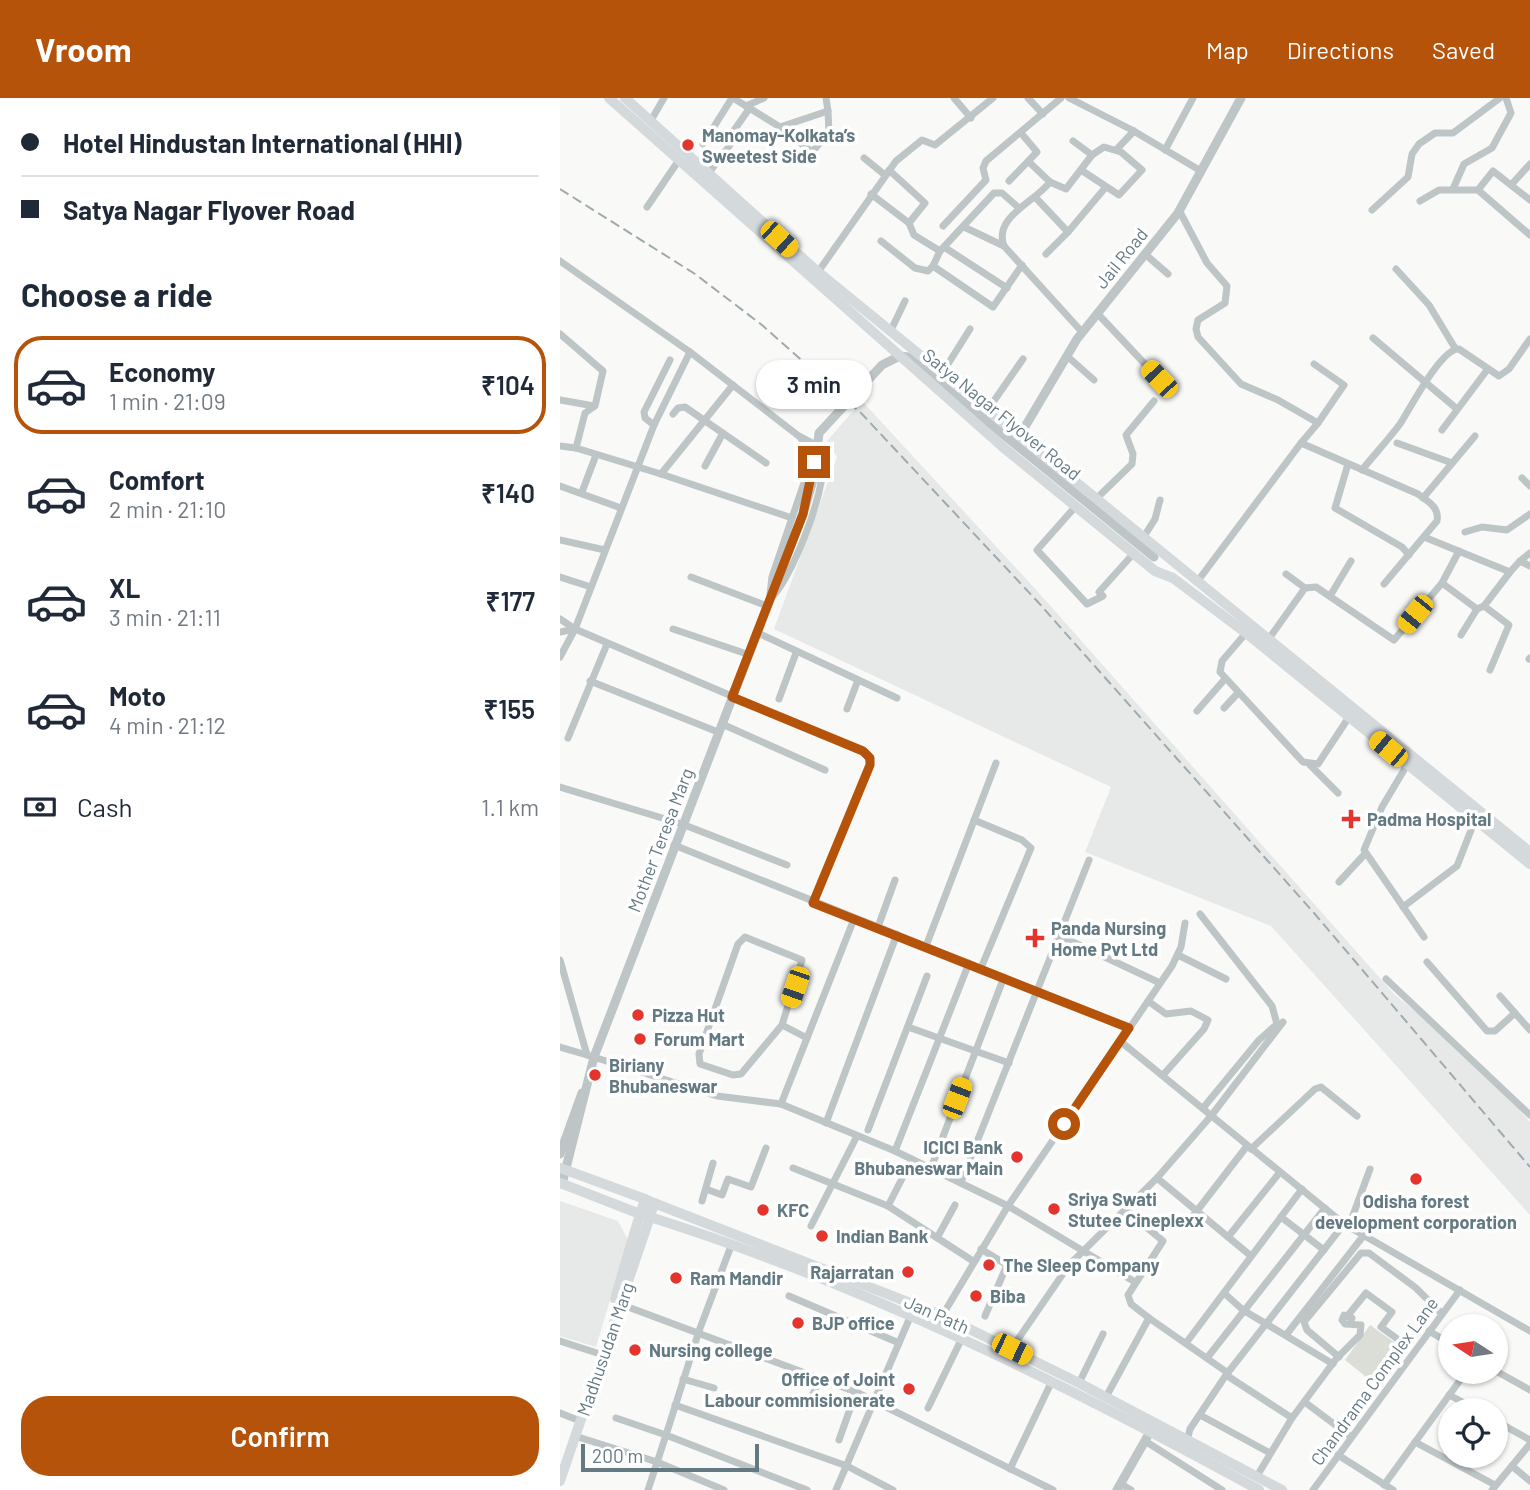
<!DOCTYPE html>
<html lang="en">
<head>
<meta charset="utf-8">
<style>
	:root { --surface:#fff; --page:#f6f6f7; --text:#1f2937; --muted:#747a83; --line:#e0e1e3; --accent:#b45309 }
	body { margin:0; font-family:Barlow,sans-serif; background:var(--page); color:var(--text); height:100vh; display:flex; flex-direction:column; font-size:26px; white-space:nowrap }
	* { box-sizing:border-box; margin:0 }
	p { font-size:23px; color:var(--muted) }
	.icon { flex:none; width:38px; height:38px; fill:none; stroke:currentColor; stroke-width:2; stroke-linecap:round; stroke-linejoin:round }
	.map { position:relative; flex:1; overflow:hidden }
	.sheet { display:flex; flex-direction:column; background:var(--surface); width:560px }
	.sheet>* { flex:none }
	.banner { display:grid; align-content:center; height:154px; padding:0 21px; background:var(--surface) }
	.needle { width:46px; rotate:282deg }
	.controls { position:absolute; left:878px; top:1216px; display:grid; gap:14px }
	.controls a { display:grid; place-items:center; width:70px; height:70px; border-radius:50%; background:var(--surface); box-shadow:0 2px 5px #0004; font-size:35px }
	.scale { position:absolute; left:21px; bottom:18px; width:178px; box-sizing:border-box; padding-left:7px; border:4px solid #647a82; border-top:0; font-size:19px; line-height:24px; white-space:nowrap; color:#647a82; -webkit-text-stroke:5px #fff; paint-order:stroke }
	.end { position:absolute; width:32px; height:32px; margin:-16px; border:9px solid #b45309; background:#fff; box-shadow:0 0 0 4px #fff }
	.from { border-radius:50% }
	.bubble { position:absolute; height:49px; border-radius:24px; background:var(--surface); box-shadow:0 2px 5px #0004; font-size:23px; font-weight:600; line-height:49px; text-align:center }
	.car { position:absolute; width:21px; height:42px; margin:-21px -10px; border-radius:9px; box-shadow:0 0 5px 2px #0007; background:linear-gradient(#f5c518 24%,#345 0 40%,#f5c518 0 76%,#345 0 86%,#f5c518 0) }
	.banner b { display:flex; align-items:center; gap:24px; height:66px; font-size:26px }
	.banner b+b { border-top:2px solid var(--line) }
	.banner i { width:18px; height:18px; background:var(--text) }
	ul { padding:0; list-style:none }
	li { display:flex; align-items:center; gap:21px; height:98px; margin:0 14px 10px; padding:0 7px; border:4px solid transparent; border-radius:28px }
	li div { flex:1 }
	li b { display:block; font-size:26px }
	li em { font-style:normal; font-weight:600 }
	li.selected { border-color:var(--accent) }
	li>.icon { width:63px; height:63px; stroke-width:1.5 }
	h2 { padding:0 21px; font-size:32px; line-height:84px }
	.pay { display:flex; align-items:center; gap:18px; height:77px; padding:0 21px; font-size:26px }
	.pay p { margin-inline-start:auto }
	.action { display:flex; gap:14px; margin-top:auto; padding:14px 21px }
	.action a { flex:1; height:80px; border-radius:28px; background:var(--accent); color:#fff; font-size:28px; font-weight:600; line-height:80px; text-align:center }
	header { display:flex; align-items:center; gap:42px; box-sizing:border-box; height:98px; padding:0 35px; background:var(--accent); color:#fff }
	header strong { font-size:33px }
	nav { display:flex; gap:38px; margin-inline-start:auto; font-size:24px }
	main { display:flex; flex:1; min-height:0 }
	.map>svg:first-child { display:block }
</style>
</head>
<body>
<header>
<strong>Vroom</strong>
<nav><a>Map</a><a>Directions</a><a>Saved</a></nav>
</header>
<main>
<section class="sheet">
<div class="banner">
<b><i class="from"></i>Hotel Hindustan International (HHI)</b>
<b><i></i>Satya Nagar Flyover Road</b>
</div>
<h2>Choose a ride</h2>
<ul>
<li class="selected"><svg class="icon" aria-label="car" viewBox="0 0 24 24"><path d="M5 17H2v-5l4-1 3-4h7l3 4 3 1v5h-3M9 17h6M6 11h13"/><circle cx="7" cy="17" r="2"/><circle cx="17" cy="17" r="2"/></svg><div><b>Economy</b><p>1 min · 21:09</p></div><em>₹104</em></li>
<li><svg class="icon" aria-label="car" viewBox="0 0 24 24"><path d="M5 17H2v-5l4-1 3-4h7l3 4 3 1v5h-3M9 17h6M6 11h13"/><circle cx="7" cy="17" r="2"/><circle cx="17" cy="17" r="2"/></svg><div><b>Comfort</b><p>2 min · 21:10</p></div><em>₹140</em></li>
<li><svg class="icon" aria-label="car" viewBox="0 0 24 24"><path d="M5 17H2v-5l4-1 3-4h7l3 4 3 1v5h-3M9 17h6M6 11h13"/><circle cx="7" cy="17" r="2"/><circle cx="17" cy="17" r="2"/></svg><div><b>XL</b><p>3 min · 21:11</p></div><em>₹177</em></li>
<li><svg class="icon" aria-label="car" viewBox="0 0 24 24"><path d="M5 17H2v-5l4-1 3-4h7l3 4 3 1v5h-3M9 17h6M6 11h13"/><circle cx="7" cy="17" r="2"/><circle cx="17" cy="17" r="2"/></svg><div><b>Moto</b><p>4 min · 21:12</p></div><em>₹155</em></li>
</ul>
<div class="pay"><svg class="icon" aria-label="cash" viewBox="0 0 24 24"><path d="M3 7h18v10H3z"/><circle cx="12" cy="12" r="2"/></svg>Cash<p>1.1 km</p></div>
<div class="action"><a>Confirm</a></div>
</section>
<div class="map">
<svg width="970" height="1392" viewBox="0 0 970 1392">
	<rect width="100%" height="100%" fill="#f9f9f7"/>
	<g fill="#e7e9e8">
		<polygon points="302,303 479,495 834,896 916,963 970,1024 970,1117 711,828 525,754 551,689 214,531 277,359 267,343"/>
		<polygon points="0,1103 58,1123 68,1142 36,1249 0,1238"/>
	</g>
	<polygon fill="#daded6" points="810,1227 841,1249 815,1286 785,1262"/>
	<g fill="none" stroke-linecap="round" stroke-linejoin="round">
		<g stroke="#bdc5c7" stroke-width="7">
			<polyline points="173,0 186,8 204,0"/>
			<polyline points="394,0 411,20"/>
			<polyline points="468,0 483,16"/>
			<polyline points="509,0 572,32 641,73"/>
			<polyline points="186,8 220,29 252,54 269,35 268,13"/>
			<polyline points="90,24 104,0"/>
			<polyline points="220,29 268,13 266,0"/>
			<polyline points="170,38 189,11"/>
			<polyline points="513,43 532,57 544,49 561,54 582,72 559,97 521,72"/>
			<polyline points="143,46 172,0"/>
			<polyline points="557,51 574,33"/>
			<polyline points="605,52 633,0"/>
			<polyline points="304,60 325,77"/>
			<path d="M469 64 490 84C475 104 433 119 444 148L522 234"/>
			<polyline points="329,72 365,105 349,125"/>
			<polyline points="148,76 170,47"/>
			<polyline points="449,83 477,54 461,35"/>
			<polyline points="490,84 506,91 532,57"/>
			<polyline points="951,87 970,66"/>
			<polyline points="893,91 904,66 932,50 951,15 946,0"/>
			<polyline points="311,96 349,125 354,137 380,153"/>
			<polyline points="476,100 508,134 545,90"/>
			<polyline points="970,102 933,73 918,92 970,137"/>
			<polyline points="860,103 879,92 918,92"/>
			<polyline points="87,109 119,62"/>
			<polyline points="619,112 647,165 667,188 665,205 638,222 636,231 638,239 681,286 718,302 758,325 741,345"/>
			<polyline points="812,112 848,79 852,56 859,46 875,35 893,35 940,0"/>
			<polyline points="383,128 426,82 423,70 426,63 501,0"/>
			<polyline points="404,129 444,148"/>
			<polyline points="321,143 355,170 368,173 373,168 380,153 434,95 442,95 459,110"/>
			<polyline points="384,149 447,190"/>
			<polyline points="486,156 508,134"/>
			<polyline points="585,156 608,176"/>
			<path d="M0 163 130 254 240 339C249 350 251 358 248 373L212 479 210 496"/>
			<polyline points="373,168 433,209 462,167"/>
			<polyline points="836,171 869,207 895,250"/>
			<polyline points="258,174 336,63 362,42 375,47 433,0"/>
			<polyline points="537,215 599,281"/>
			<polyline points="331,232 345,203"/>
			<polyline points="0,236 43,273 35,308 25,315 16,350"/>
			<polyline points="813,240 897,311"/>
			<polyline points="130,254 94,327 15,531 307,656 310,667 253,805"/>
			<polyline points="507,258 534,282"/>
			<polyline points="754,266 784,287 758,325"/>
			<polyline points="383,274 410,231"/>
			<polyline points="0,302 34,308"/>
			<polyline points="429,310 463,261"/>
			<polyline points="113,316 118,310 125,309 206,365"/>
			<polyline points="94,327 85,320 84,314 110,262"/>
			<polyline points="882,332 927,272"/>
			<polyline points="837,345 892,365"/>
			<polyline points="0,348 16,350 101,376 232,420"/>
			<polyline points="788,366 775,410 842,449 849,457"/>
			<polyline points="145,368 163,335"/>
			<path d="M802 372C814 357 828 342 840 326 850 311 881 250 899 251L939 278 949 271 970 241"/>
			<polyline points="101,376 173,287"/>
			<polyline points="962,380 970,388"/>
			<polyline points="0,388 61,410"/>
			<polyline points="22,394 36,357"/>
			<polyline points="537,400 572,366 573,356 566,337 594,303"/>
			<polyline points="863,400 915,338"/>
			<polyline points="516,408 477,452 527,506 543,498 539,494 574,455"/>
			<polyline points="905,434 922,429 947,432 970,416"/>
			<polyline points="864,439 950,474 960,463 970,468"/>
			<polyline points="583,440 595,421 600,402"/>
			<polyline points="0,442 45,452"/>
			<polyline points="960,463 970,455"/>
			<polyline points="0,479 31,489"/>
			<polyline points="131,479 207,508"/>
			<path d="M637 484 741 345 858 396C867 403 880 409 877 423L824 486"/>
			<polyline points="882,485 917,511 924,508 950,474"/>
			<polyline points="745,490 756,489 834,542 882,485 899,453"/>
			<path d="M213 498C234 476 272 379 262 350L241 339"/>
			<polyline points="770,498 791,463"/>
			<polyline points="924,508 949,527 930,572"/>
			<polyline points="0,521 15,531"/>
			<polyline points="113,531 187,556"/>
			<polyline points="0,534 15,531"/>
			<polyline points="196,534 337,600"/>
			<polyline points="686,535 662,563 660,574 743,664 758,666 789,619"/>
			<polyline points="901,537 917,511"/>
			<polyline points="708,542 745,490 726,476"/>
			<polyline points="0,559 15,531"/>
			<polyline points="969,561 970,560"/>
			<polyline points="30,583 158,634"/>
			<polyline points="219,601 236,555"/>
			<polyline points="664,610 677,596"/>
			<polyline points="287,611 298,582"/>
			<polyline points="637,613 664,582"/>
			<polyline points="162,626 265,672"/>
			<polyline points="8,640 47,546"/>
			<polyline points="750,667 778,695"/>
			<polyline points="847,667 822,709 804,752 864,839"/>
			<polyline points="0,689 122,726 227,767"/>
			<polyline points="414,722 462,742 471,750 421,870"/>
			<polyline points="114,747 569,930"/>
			<polyline points="779,784 804,757"/>
			<polyline points="843,809 897,768 915,722"/>
			<polyline points="640,816 712,908 717,926 699,942 643,1010"/>
			<polyline points="318,829 335,782"/>
			<polyline points="500,838 600,885"/>
			<polyline points="366,848 436,665"/>
			<polyline points="618,857 666,881"/>
			<polyline points="0,862 27,957 157,998 221,1006 335,1053 448,1108 575,1184"/>
			<polyline points="867,864 927,933 935,933 955,915"/>
			<polyline points="826,881 970,1017"/>
			<polyline points="940,898 970,932"/>
			<polyline points="588,903 606,916 631,913 648,922 644,931 603,977"/>
			<polyline points="222,927 181,976 173,977 140,966 139,956 178,846 185,839 242,862 222,927 247,940"/>
			<polyline points="348,929 449,965"/>
			<polyline points="560,943 784,1126 970,1233"/>
			<polyline points="0,949 27,957"/>
			<polyline points="221,1006 294,821"/>
			<polyline points="266,1025 337,836"/>
			<polyline points="308,1032 367,878"/>
			<polyline points="691,1051 755,991 761,989 797,1018"/>
			<polyline points="335,1053 409,865"/>
			<polyline points="233,1070 328,1108 413,1163"/>
			<polyline points="371,1070 444,879"/>
			<polyline points="597,1080 691,1158"/>
			<polyline points="401,1084 529,762"/>
			<polyline points="146,1091 162,1097 168,1081 191,1089 206,1050"/>
			<polyline points="142,1103 153,1065"/>
			<polyline points="328,1108 352,1061"/>
			<polyline points="566,1112 603,1143 568,1197 571,1206 589,1220"/>
			<polyline points="721,1119 764,1152"/>
			<polyline points="626,1127 687,1048"/>
			<polyline points="251,1128 297,1038"/>
			<polyline points="789,1128 810,1071"/>
			<polyline points="668,1139 720,1074"/>
			<polyline points="377,1140 395,1107"/>
			<polyline points="171,1148 139,1233 106,1337 247,1392"/>
			<polyline points="421,1151 447,1167 425,1218"/>
			<polyline points="664,1195 683,1212 773,1266"/>
			<polyline points="229,1198 339,1245"/>
			<polyline points="60,1206 296,1294 493,1392"/>
			<polyline points="789,1216 806,1195 832,1214 821,1229 847,1248 875,1210"/>
			<polyline points="376,1228 448,1108 612,868 621,849 625,825"/>
			<polyline points="869,1233 891,1246"/>
			<polyline points="726,1237 804,1137"/>
			<polyline points="0,1243 37,1255"/>
			<polyline points="626,1245 742,1091"/>
			<polyline points="452,1250 509,1167 597,1080 651,1018 723,924"/>
			<polyline points="779,1259 747,1232 744,1224 801,1155 809,1155 856,1190 882,1216"/>
			<polyline points="647,1260 765,1110"/>
			<polyline points="936,1273 970,1292"/>
			<polyline points="666,1277 732,1320"/>
			<polyline points="123,1281 154,1290"/>
			<polyline points="519,1285 543,1236"/>
			<polyline points="889,1297 918,1312"/>
			<polyline points="546,1299 589,1220 668,1275"/>
			<polyline points="746,1305 790,1338"/>
			<polyline points="115,1307 287,1368 333,1392"/>
			<polyline points="247,1309 260,1281"/>
			<polyline points="368,1310 402,1240"/>
			<polyline points="0,1315 15,1321"/>
			<polyline points="640,1317 710,1355"/>
			<polyline points="56,1320 106,1337 88,1392"/>
			<polyline points="936,1323 970,1342"/>
			<polyline points="15,1338 97,1364 164,1392"/>
			<polyline points="279,1342 296,1294"/>
			<polyline points="585,1343 662,1392"/>
			<polyline points="627,1343 630,1331 666,1277 784,1126"/>
			<polyline points="855,1344 935,1387"/>
			<polyline points="778,1357 833,1392"/>
			<polyline points="952,1368 970,1383"/>
			<polyline points="450,1371 491,1285"/>
			<polyline points="697,1378 732,1320 776,1261 800,1237 801,1227 785,1226 782,1222 784,1217 792,1220 790,1226"/>
			<polyline points="561,1386 571,1392"/>
			<polyline points="824,1387 906,1274"/>
			<polyline points="276,1392 351,1217"/>
			<polyline points="753,1392 900,1192"/>
			<polyline points="932,1392 970,1346"/>
		</g>
		<g stroke="#bdc5c7" stroke-width="9">
			<polyline points="457,334 466,327 517,241 618,115 681,0"/>
			<polyline points="0,1056 22,995"/>
			<polyline points="2,1086 34,959 243,416 254,379 259,335 322,267 340,258 348,259 594,459"/>
			<polyline points="557,1392 590,1334"/>
		</g>
		<g stroke="#d4d9dc" stroke-width="10">
			<polyline points="0,1070 85,1101"/>
			<path d="M0 1085 80 1116 90 1119 94 1105 85 1101C74 1134 65 1167 55 1201"/>
			<polyline points="94,1105 381,1217 519,1285 722,1392"/>
			<path d="M0 1383 90 1119C302 1186 504 1285 699 1392"/>
		</g>
		<g stroke="#d4d9dc" stroke-width="10">
			<polyline points="49,0 444,350 595,473 613,480 686,535 970,766"/>
			<polyline points="65,0 258,174 970,754"/>
		</g>
		<polyline stroke="#9faaae" stroke-width="2" stroke-dasharray="10 5" stroke-linecap="butt" points="0,91 135,176 202,227 301,315 477,503 754,815 970,1069"/>
	</g>
	<g fill="none" stroke-linecap="round" stroke-linejoin="round">
		<polyline stroke="#b45309" stroke-width="9" points="254,364 243,416 172,599 303,653 310,660 310,667 253,805 569,930 504,1026"/>
	</g>
	<g fill="#e3342d" stroke="#fff" stroke-width="2.5">
		<circle cx="128" cy="47" r="7"/>
		<path d="M787.5 710.5h7v7h7v7h-7v7h-7v-7h-7v-7h7z"/>
		<path d="M471.5 829.5h7v7h7v7h-7v7h-7v-7h-7v-7h7z"/>
		<circle cx="78" cy="917" r="7"/>
		<circle cx="80" cy="941" r="7"/>
		<circle cx="35" cy="977" r="7"/>
		<circle cx="457" cy="1059" r="7"/>
		<circle cx="856" cy="1081" r="7"/>
		<circle cx="494" cy="1111" r="7"/>
		<circle cx="203" cy="1112" r="7"/>
		<circle cx="262" cy="1138" r="7"/>
		<circle cx="429" cy="1167" r="7"/>
		<circle cx="348" cy="1174" r="7"/>
		<circle cx="116" cy="1180" r="7"/>
		<circle cx="416" cy="1198" r="7"/>
		<circle cx="238" cy="1225" r="7"/>
		<circle cx="75" cy="1252" r="7"/>
		<circle cx="349" cy="1291" r="7"/>
	</g>
	<g text-anchor="middle" dominant-baseline="central" stroke-width="7" stroke-linejoin="round" paint-order="stroke">
		<g font-size="18" font-weight="bold" fill="#647a82" stroke="#fff" text-anchor="start">
			<text x="142" y="37">Manomay-Kolkata’s<tspan x="142" dy="21">Sweetest Side</tspan></text>
			<text x="807" y="721">Padma Hospital</text>
			<text x="491" y="830">Panda Nursing<tspan x="491" dy="21">Home Pvt Ltd</tspan></text>
			<text x="92" y="917">Pizza Hut</text>
			<text x="94" y="941">Forum Mart</text>
			<text x="49" y="967">Biriany<tspan x="49" dy="21">Bhubaneswar</tspan></text>
			<text x="443" y="1049" text-anchor="end">ICICI Bank<tspan x="443" dy="21">Bhubaneswar Main</tspan></text>
			<text x="508" y="1101">Sriya Swati<tspan x="508" dy="21">Stutee Cineplexx</tspan></text>
			<text x="856" y="1103" text-anchor="middle">Odisha forest<tspan x="856" dy="21">development corporation</tspan></text>
			<text x="217" y="1112">KFC</text>
			<text x="276" y="1138">Indian Bank</text>
			<text x="443" y="1167">The Sleep Company</text>
			<text x="334" y="1174" text-anchor="end">Rajarratan</text>
			<text x="130" y="1180">Ram Mandir</text>
			<text x="430" y="1198">Biba</text>
			<text x="252" y="1225">BJP office</text>
			<text x="89" y="1252">Nursing college</text>
			<text x="335" y="1281" text-anchor="end">Office of Joint<tspan x="335" dy="21">Labour commisionerate</tspan></text>
		</g>
		<g font-size="18" fill="#647a82" stroke="#fff">
			<text transform="translate(561 160) rotate(-51)">Jail Road</text>
			<text transform="translate(442 316) rotate(39)">Satya Nagar Flyover Road</text>
			<text transform="translate(100 742) rotate(-69)">Mother Teresa Marg</text>
			<text transform="translate(377 1216) rotate(24)">Jan Path</text>
			<text transform="translate(45 1251) rotate(-71)">Madhusudan Marg</text>
			<text transform="translate(814 1283) rotate(-54)">Chandrama Complex Lane</text>
		</g>
	</g>
</svg>
<div class="controls">
<a><svg class="needle" viewBox="-14 -14 28 28"><path d="M0-13l5 13h-10z" fill="#e53935"/><path d="M0 13l5-13h-10z" fill="#747a83"/></svg></a>
<a><svg class="icon" aria-label="locate" viewBox="0 0 24 24"><circle cx="12" cy="12" r="6"/><path d="M12 2v4M12 18v4M2 12h4M18 12h4"/></svg></a>
</div>
<div class="scale">200 m</div>
<i class="end from" style="left:504px;top:1026px"></i>
<i class="end" style="left:254px;top:364px"></i>
<div class="bubble" style="left:196px;top:262px;width:116px">3 min</div>
<i class="car" style="left:219px;top:141px;rotate:132deg"></i>
<i class="car" style="left:599px;top:281px;rotate:317deg"></i>
<i class="car" style="left:855px;top:516px;rotate:219deg"></i>
<i class="car" style="left:828px;top:651px;rotate:310deg"></i>
<i class="car" style="left:235px;top:889px;rotate:199deg"></i>
<i class="car" style="left:397px;top:1000px;rotate:21deg"></i>
<i class="car" style="left:452px;top:1251px;rotate:116deg"></i>
</div>
</main>
</body>
</html>
